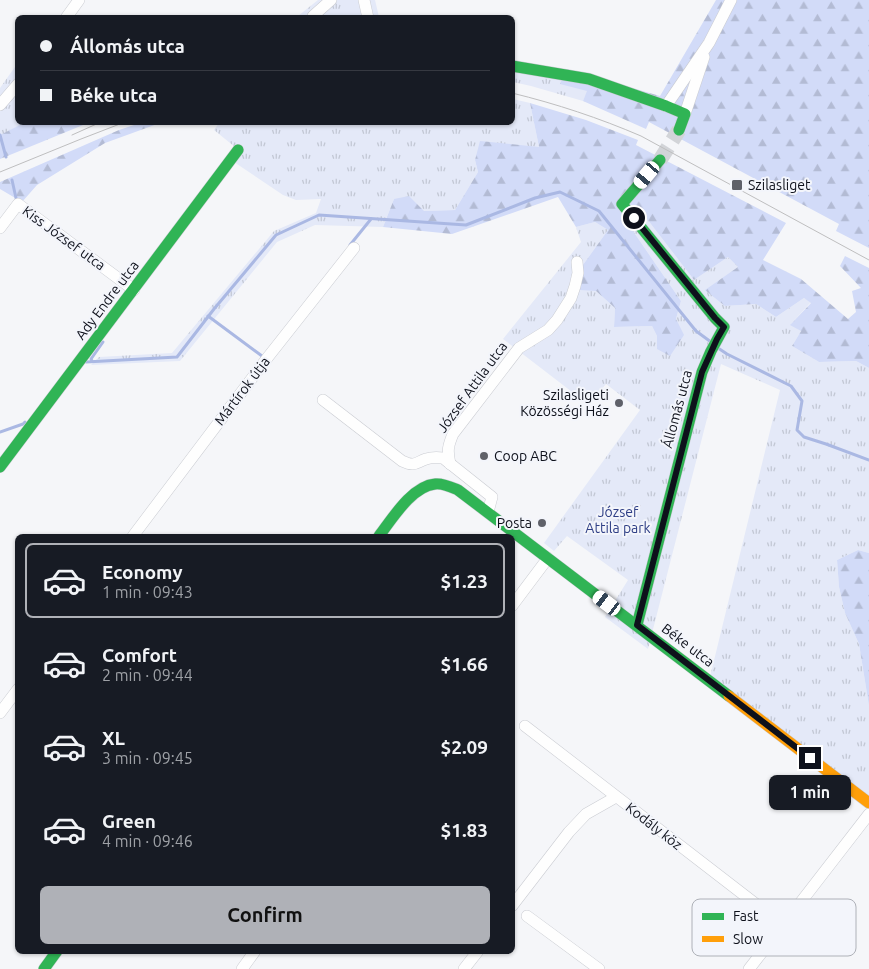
<!DOCTYPE html>
<html lang="en">
<head>
<meta charset="utf-8">
<style>
	:root { --surface:#171b24; --page:#242831; --text:#f1f3f6; --muted:#9ea1a6; --line:#363941; --accent:#afb1b7 }
	body { margin:0; font-family:Ubuntu,sans-serif; background:var(--page); color:var(--text); height:100vh; display:flex; flex-direction:column; font-size:19px; white-space:nowrap }
	* { box-sizing:border-box; margin:0 }
	p { font-size:16px; color:var(--muted) }
	.icon { flex:none; width:28px; height:28px; fill:none; stroke:currentColor; stroke-width:2; stroke-linecap:round; stroke-linejoin:round }
	.map { position:relative; flex:1; overflow:hidden }
	.panel { position:absolute; left:15px; top:534px; width:500px; height:420px; display:flex; flex-direction:column; background:var(--surface); border-radius:8px; box-shadow:0 1px 4px #0004 }
	.panel>* { flex:none }
	.guide { position:absolute; left:15px; top:15px; width:500px; height:110px; border-radius:8px; box-shadow:0 1px 4px #0004; display:grid; align-content:center; height:110px; padding:0 25px; background:var(--surface) }
	.end { position:absolute; width:22px; height:22px; margin:-11px; border:6px solid #0e111b; background:#fff; box-shadow:0 0 0 2px #fff }
	.from { border-radius:50% }
	.bubble { position:absolute; height:35px; border-radius:8px; background:var(--surface); box-shadow:0 1px 4px #0004; font-size:16px; font-weight:600; line-height:35px; text-align:center }
	.car { position:absolute; width:15px; height:30px; margin:-15px -8px; border-radius:6px; box-shadow:0 0 4px 1px #0007; background:linear-gradient(#fff 24%,#345 0 40%,#fff 0 76%,#345 0 86%,#fff 0) }
	.guide b { display:flex; align-items:center; gap:18px; height:48px; font-size:19px }
	.guide b+b { border-top:1px solid var(--line) }
	.guide i { width:12px; height:12px; background:var(--text) }
	ul { padding:9px 0 0; list-style:none }
	li { display:flex; align-items:center; gap:15px; height:75px; margin:0 10px 8px; padding:0 15px; border:2px solid transparent; border-radius:8px }
	li div { flex:1 }
	li b { display:block; font-size:19px }
	li em { font-style:normal; font-weight:600 }
	li.current { border-color:var(--accent) }
	li>.icon { width:45px; height:45px; stroke-width:1.5 }
	.cta { display:flex; gap:10px; margin-top:auto; padding:10px 25px }
	.cta a { flex:1; height:58px; border-radius:8px; background:var(--accent); color:#111; font-size:20px; font-weight:600; line-height:58px; text-align:center }
	.map>svg:first-child { display:block }
</style>
</head>
<body>
<div class="map">
<svg width="869" height="969" viewBox="0 0 869 969">
	<defs>
		<pattern id="grass-tufts" width="24" height="20" patternUnits="userSpaceOnUse" patternTransform="scale(1.25)"><rect width="24" height="20" fill="#e4e9f8"/><path d="M3 7l-1-3M5 7V3M7 7l1-3M15 17l-1-3M17 17v-4M19 17l1-3" fill="none" stroke="#c2c7d4"/></pattern>
		<pattern id="forest-firs" width="22" height="20" patternUnits="userSpaceOnUse" patternTransform="scale(1.25)"><rect width="22" height="20" fill="#d2dbf8"/><path d="M5 1l3.5 6h-7zM16 11l3.5 6h-7z" fill="#b3bbd4"/></pattern>
	</defs>
	<rect width="100%" height="100%" fill="#f5f6f9"/>
	<g fill="url(#grass-tufts)">
		<polygon points="318,0 375,0 379,17 293,18 298,16"/>
		<polygon points="512,59 588,91 583,101 531,86 513,82"/>
		<polygon points="17,64 18,122 26,123 0,135 0,88"/>
		<polygon points="513,99 530,103 539,147 475,160 478,172 455,210 423,211 394,199 383,227 315,225 277,242 180,361 91,365 99,357 172,353 274,231 316,213 321,199 296,200 283,195 228,158 235,147 214,130 219,123 512,122"/>
		<polygon points="637,206 694,280 728,257 738,267 725,306 756,304 776,317 804,298 811,302 791,324 801,331 792,346 819,362 856,361 869,368 869,553 858,550 837,560 839,587 845,613 859,644 869,706 869,803 709,681 780,390 721,364 648,649 605,617 628,580 567,536 554,551 544,543 640,410 606,384 589,405 503,339 581,242 576,227 595,222 608,230 580,269 596,291 615,308 614,327 652,326 657,336 676,319 681,301 622,215"/>
	</g>
	<g fill="url(#forest-firs)">
		<polygon points="716,0 869,0 869,248 836,231 839,224 649,122 646,129 583,101 587,91 560,84 566,69 660,96"/>
		<polygon points="530,103 586,120 638,140 636,145 786,223 763,260 801,279 848,319 856,312 852,291 861,288 840,266 845,256 869,268 869,368 856,361 819,362 792,346 801,331 790,325 811,303 804,298 776,317 756,304 725,306 705,290 738,267 728,257 694,280 637,206 622,215 681,301 676,319 684,335 670,356 657,349 657,336 652,326 614,327 615,308 596,291 580,290 580,269 608,230 595,222 576,227 558,197 452,234 383,227 394,199 409,196 424,211 455,210 478,172 475,160 480,141 539,147"/>
		<polygon points="26,122 88,122 88,123 0,159 0,135"/>
		<polygon points="140,123 160,123 105,143 37,185 22,202 0,189 0,182 119,130"/>
		<polygon points="858,550 869,553 869,706 859,644 845,613 839,587 837,560"/>
	</g>
	<g fill="none" stroke-linecap="round" stroke-linejoin="round">
		<g stroke="#aab8e3" stroke-width="3">
			<polyline points="0,135 6,157"/>
			<polyline points="12,180 16,198"/>
			<polyline points="350,245 371,219"/>
			<polyline points="208,316 262,356 262,358"/>
			<polyline points="718,348 727,354 791,386 802,401 797,430 804,437 826,444 869,460"/>
			<polyline points="92,361 91,359 103,342"/>
			<polyline points="86,362 177,357 214,309 276,235 319,215 466,225 535,198 560,192 599,211 696,331 711,342"/>
			<polyline points="0,432 23,424 25,422"/>
		</g>
		<polyline stroke="#d2d4d8" stroke-width="15" stroke-dasharray="15 8" stroke-linecap="butt" points="660,160 679,130"/>
		<g stroke="#caccd2" stroke-width="12">
			<g id="street">
				<polyline points="364,0 368,18"/>
				<polyline points="313,16 331,0"/>
				<polyline points="66,18 79,0"/>
				<polyline points="0,105 18,84"/>
				<polyline points="666,106 709,43 731,0"/>
				<polyline points="685,114 704,57"/>
				<polyline points="0,228 18,204 134,290"/>
				<path d="M323 400 402 461C415 467 415 463 426 459 432 457 437 457 443 458L492 497 488 512"/>
				<path d="M450 464C447 450 448 446 453 434L519 348 548 330 557 320 571 298 575 286 578 273 577 262"/>
				<polyline points="133,536 268,357 354,248"/>
				<polyline points="512,606 548,558"/>
				<polyline points="0,713 18,689"/>
				<polyline points="525,726 783,925"/>
				<polyline points="512,906 569,832 586,814 616,797"/>
				<polyline points="527,916 599,969"/>
				<polyline points="242,969 255,951"/>
				<polyline points="464,969 478,951"/>
				<polyline points="749,969 869,814"/>
			</g>
		</g>
		<g stroke="#caccd2" stroke-width="12">
			<g id="fast">
				<polyline points="512,66 589,79 666,106 685,114 679,130"/>
				<polyline points="0,467 238,150"/>
				<path d="M379 536C392 519 412 486 435 484 443 483 451 487 458 490L729 696"/>
				<polyline points="637,625 702,372 711,351 724,327 715,318 622,204 660,160"/>
				<polyline points="44,969 57,951"/>
			</g>
		</g>
		<g stroke="#caccd2" stroke-width="12">
			<polyline id="slow" points="729,696 869,803"/>
		</g>
		<use href="#street" stroke="#fefefe" stroke-width="11"/>
		<use href="#fast" stroke="#30b455" stroke-width="11"/>
		<use href="#slow" stroke="#ff9f0a" stroke-width="11"/>
		<g stroke="#bebebf" stroke-width="1">
			<path d="M512 93C557 104 599 118 641 136L869 260"/>
			<polyline points="72,135 101,122"/>
			<polyline points="0,172 81,139 125,122"/>
		</g>
	</g>
	<g fill="none" stroke-linecap="round" stroke-linejoin="round">
		<polyline stroke="#0e111b" stroke-width="6" points="634,218 715,318 724,327 717,339 702,372 637,625 810,758"/>
	</g>
	<g fill="#5f6169" stroke="#f3f5fb" stroke-width="2">
		<rect x="731" y="179" width="12" height="12" rx="2.5"/>
		<circle cx="619" cy="403" r="5"/>
		<circle cx="484" cy="456" r="5"/>
		<circle cx="542" cy="523" r="5"/>
	</g>
	<g text-anchor="middle" dominant-baseline="central" stroke-width="4" stroke-linejoin="round" paint-order="stroke">
		<g font-size="14" fill="#0e111b" stroke="#f3f5fb" text-anchor="start">
			<text x="748" y="185">Szilasliget</text>
			<text x="609" y="395" text-anchor="end">Szilasligeti<tspan x="609" dy="16">Közösségi Ház</tspan></text>
			<text x="494" y="456">Coop ABC</text>
			<text x="532" y="523" text-anchor="end">Posta</text>
		</g>
		<g font-size="14" fill="#0e111b" stroke="#f3f5fb">
			<text transform="translate(64 238) rotate(36)">Kiss József utca</text>
			<text transform="translate(107 300) rotate(-53)">Ady Endre utca</text>
			<text transform="translate(472 387) rotate(-54)">József Attila utca</text>
			<text transform="translate(242 391) rotate(-53)">Mártírok útja</text>
			<text transform="translate(677 409) rotate(-75)">Állomás utca</text>
			<text transform="translate(688 645) rotate(37)">Béke utca</text>
			<text transform="translate(654 826) rotate(38)">Kodály köz</text>
		</g>
		<g font-size="14" fill="#2f3f86" stroke="#f3f5fb">
			<text x="618" y="512">József<tspan x="618" dy="16">Attila park</tspan></text>
		</g>
	</g>
	<rect x="692" y="899" width="164" height="57" rx="8" fill="#f3f5fb" stroke="#aeb1b8" stroke-width="1"/>
	<rect x="702" y="913" width="22" height="7" fill="#30b455"/>
	<rect x="702" y="936" width="22" height="6" fill="#ff9f0a"/>
	<g font-size="14" fill="#0e111b">
		<text x="733" y="921">Fast</text>
		<text x="733" y="944">Slow</text>
	</g>
</svg>
<i class="end from" style="left:634px;top:218px"></i>
<i class="end" style="left:810px;top:758px"></i>
<div class="bubble" style="left:769px;top:775px;width:82px">1 min</div>
<i class="car" style="left:647px;top:175px;rotate:220deg"></i>
<i class="car" style="left:607px;top:603px;rotate:307deg"></i>
<div class="guide">
<b><i class="from"></i>Állomás utca</b>
<b><i></i>Béke utca</b>
</div>
<section class="panel">
<ul>
<li class="current"><svg class="icon" aria-label="car" viewBox="0 0 24 24"><path d="M5 17H2v-5l4-1 3-4h7l3 4 3 1v5h-3M9 17h6M6 11h13"/><circle cx="7" cy="17" r="2"/><circle cx="17" cy="17" r="2"/></svg><div><b>Economy</b><p>1 min · 09:43</p></div><em>$1.23</em></li>
<li><svg class="icon" aria-label="car" viewBox="0 0 24 24"><path d="M5 17H2v-5l4-1 3-4h7l3 4 3 1v5h-3M9 17h6M6 11h13"/><circle cx="7" cy="17" r="2"/><circle cx="17" cy="17" r="2"/></svg><div><b>Comfort</b><p>2 min · 09:44</p></div><em>$1.66</em></li>
<li><svg class="icon" aria-label="car" viewBox="0 0 24 24"><path d="M5 17H2v-5l4-1 3-4h7l3 4 3 1v5h-3M9 17h6M6 11h13"/><circle cx="7" cy="17" r="2"/><circle cx="17" cy="17" r="2"/></svg><div><b>XL</b><p>3 min · 09:45</p></div><em>$2.09</em></li>
<li><svg class="icon" aria-label="car" viewBox="0 0 24 24"><path d="M5 17H2v-5l4-1 3-4h7l3 4 3 1v5h-3M9 17h6M6 11h13"/><circle cx="7" cy="17" r="2"/><circle cx="17" cy="17" r="2"/></svg><div><b>Green</b><p>4 min · 09:46</p></div><em>$1.83</em></li>
</ul>
<div class="cta"><a>Confirm</a></div>
</section>
</div>
</body>
</html>
